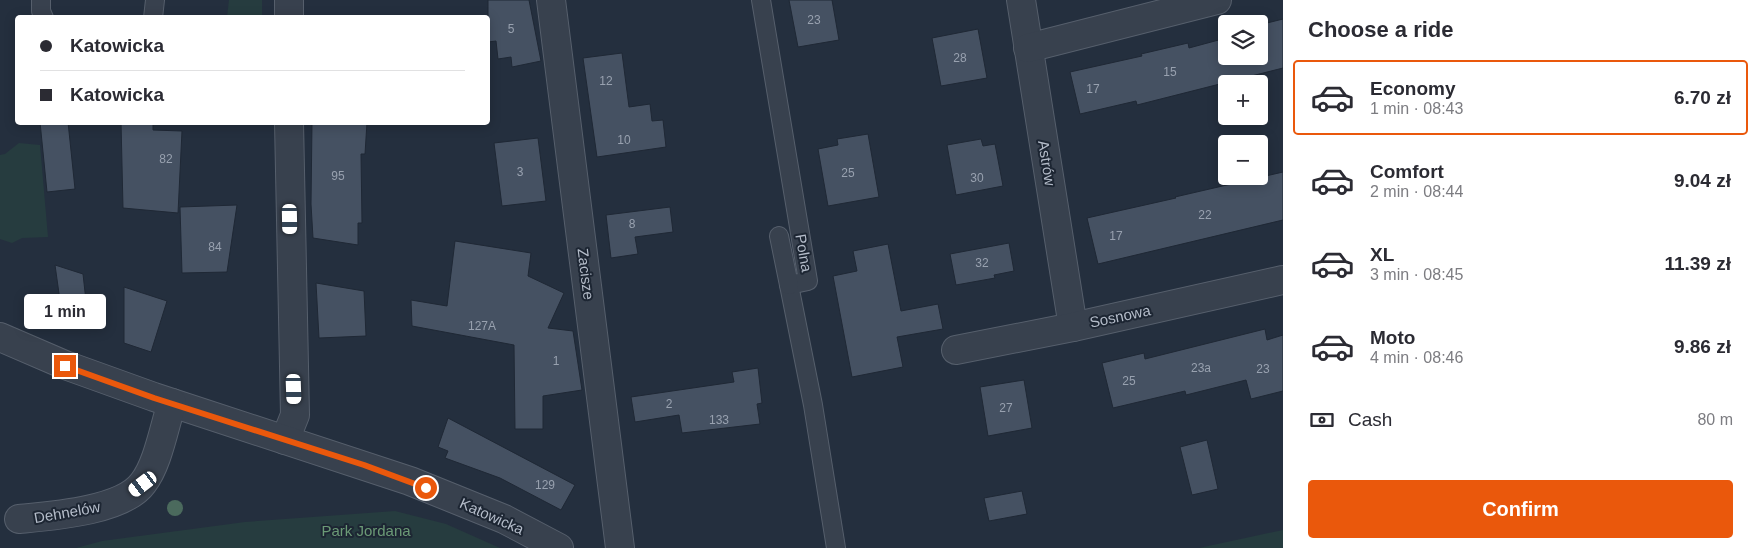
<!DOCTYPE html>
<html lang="en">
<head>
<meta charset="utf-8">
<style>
	:root { --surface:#fff; --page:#f7f7f7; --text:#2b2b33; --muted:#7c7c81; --line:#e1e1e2; --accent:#ea580c }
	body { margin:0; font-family:Helvetica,sans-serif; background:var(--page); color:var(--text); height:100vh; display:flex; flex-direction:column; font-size:19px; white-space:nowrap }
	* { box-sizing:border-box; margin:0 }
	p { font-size:16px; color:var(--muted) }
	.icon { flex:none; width:28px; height:28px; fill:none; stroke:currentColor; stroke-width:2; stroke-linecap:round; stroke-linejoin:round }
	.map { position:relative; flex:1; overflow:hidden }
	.panel { display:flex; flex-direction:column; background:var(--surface); width:475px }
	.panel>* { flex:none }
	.top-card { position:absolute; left:15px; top:15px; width:475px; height:110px; border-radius:5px; box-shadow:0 2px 12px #0003; display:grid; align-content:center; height:110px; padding:0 25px; background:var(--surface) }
	.controls { position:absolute; left:1218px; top:15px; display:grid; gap:10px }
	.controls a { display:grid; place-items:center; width:50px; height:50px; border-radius:5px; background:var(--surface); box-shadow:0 2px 12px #0003; font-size:25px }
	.end { position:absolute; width:22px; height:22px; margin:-11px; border:6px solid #ea580c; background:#fff; box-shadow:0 0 0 2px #fff }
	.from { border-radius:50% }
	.bubble { position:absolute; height:35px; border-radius:5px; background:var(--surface); box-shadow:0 2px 12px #0003; font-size:16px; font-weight:800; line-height:35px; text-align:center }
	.car { position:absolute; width:15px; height:30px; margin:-15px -8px; border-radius:6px; box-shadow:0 0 4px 1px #0007; background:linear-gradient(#fff 24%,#345 0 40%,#fff 0 76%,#345 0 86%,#fff 0) }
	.top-card b { display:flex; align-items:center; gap:18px; height:48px; font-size:19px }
	.top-card b+b { border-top:1px solid var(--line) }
	.top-card i { width:12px; height:12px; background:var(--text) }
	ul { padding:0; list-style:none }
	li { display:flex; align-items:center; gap:15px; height:75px; margin:0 10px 8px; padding:0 15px; border:2px solid transparent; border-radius:5px }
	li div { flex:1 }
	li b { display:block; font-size:19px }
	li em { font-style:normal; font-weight:800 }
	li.current { border-color:var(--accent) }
	li>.icon { width:45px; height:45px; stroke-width:1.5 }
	h2 { padding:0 25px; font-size:22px; line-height:60px }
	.pay { display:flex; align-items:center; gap:12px; height:55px; padding:0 25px; font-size:19px }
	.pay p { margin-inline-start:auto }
	.button { display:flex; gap:10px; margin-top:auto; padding:10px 25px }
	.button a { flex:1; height:58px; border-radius:5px; background:var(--accent); color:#fff; font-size:20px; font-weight:800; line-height:58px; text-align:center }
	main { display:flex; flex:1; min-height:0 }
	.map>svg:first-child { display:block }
</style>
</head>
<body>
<main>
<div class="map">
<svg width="1283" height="548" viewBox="0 0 1283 548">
	<rect width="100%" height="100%" fill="#242f3e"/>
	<g fill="#263c3f">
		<polygon points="229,0 262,0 262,17 227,17"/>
		<polygon points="19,143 40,145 48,237 22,238 12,243 0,239 0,155 5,154"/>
		<polygon points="395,511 446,524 500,548 76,548 102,541 245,522"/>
		<polygon points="1283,530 1283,548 1199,548"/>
	</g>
	<g fill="#455162" stroke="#1f2835">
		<polygon points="488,0 529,0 541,61 512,67 511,57 498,59 496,41 488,42"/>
		<polygon points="789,0 832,0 839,40 798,47"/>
		<polygon points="1283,19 1283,68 1137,105 1136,101 1080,114 1070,72 1142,56 1141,54 1188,43 1189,48 1226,38 1226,56 1259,56 1259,25"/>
		<polygon points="978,29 987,78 941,86 932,38"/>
		<polygon points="622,53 629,107 650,104 652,121 663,120 666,147 597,157 583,58"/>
		<polygon points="40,122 68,122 75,189 47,192"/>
		<polygon points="121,122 153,122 153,130 182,131 178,213 123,208"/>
		<polygon points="312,122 367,122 365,154 361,154 362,223 358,223 358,245 313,238 311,204"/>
		<polygon points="868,134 879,197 828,206 818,149 838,145 837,139"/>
		<polygon points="538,138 546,201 502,206 494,143"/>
		<polygon points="981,139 983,146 995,144 1003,186 956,195 947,145"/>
		<polygon points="1283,172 1283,220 1098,264 1087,218 1176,198 1175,197"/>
		<polygon points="237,205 227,272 182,273 180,207"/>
		<polygon points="670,207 673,232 635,237 638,254 611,258 606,215"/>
		<polygon points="455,241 531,253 528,276 564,293 548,328 573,331 582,390 543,396 543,429 515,429 514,345 412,326 411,300 447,306"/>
		<polygon points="1009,243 1014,271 994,275 995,278 956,285 950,254"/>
		<polygon points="888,244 901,311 938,304 943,329 897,337 903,367 852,377 833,276 857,271 853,251"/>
		<polygon points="55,265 83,274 89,328 62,315"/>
		<polygon points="316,283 364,291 366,336 319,338"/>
		<polygon points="124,287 167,301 151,352 124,343"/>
		<polygon points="1265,329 1267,340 1283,335 1283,391 1251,399 1246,380 1186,395 1185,391 1113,408 1102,363 1144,353 1145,359"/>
		<polygon points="758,368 762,403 757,404 760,424 682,433 679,415 635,422 631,397 734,382 732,372"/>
		<polygon points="1024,380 1032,428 988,436 980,387"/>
		<polygon points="448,418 575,485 561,510 500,478 445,458 448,451 438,447"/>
		<polygon points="1207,440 1218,489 1192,495 1180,447"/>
		<polygon points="1022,491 1027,514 989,521 984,498"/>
	</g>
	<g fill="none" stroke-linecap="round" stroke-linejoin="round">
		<g stroke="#565f6c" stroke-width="20">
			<g id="service">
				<polyline points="41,0 41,11 44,18"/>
				<polyline points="761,0 808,281 789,285 813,405 836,548"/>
				<polyline points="153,18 155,0"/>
				<polyline points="779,236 789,285"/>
			</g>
		</g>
		<g stroke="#565f6c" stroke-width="30">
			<g id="minor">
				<polyline points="289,0 289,18"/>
				<polyline points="551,0 620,548"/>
				<polyline points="1021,0 1073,327"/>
				<polyline points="1028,48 1217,0"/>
				<polyline points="956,350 1073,327 1283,280"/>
				<polyline points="285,440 295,415 289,122"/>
			</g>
		</g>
		<g stroke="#565f6c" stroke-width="30">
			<g id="tertiary">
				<polyline points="0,337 65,365 154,397 410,481 504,519 559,548"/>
				<path d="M19 519C51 516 123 511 143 483 158 464 164 427 172 403"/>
			</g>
		</g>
		<use href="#service" stroke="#38414e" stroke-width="18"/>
		<use href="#minor" stroke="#38414e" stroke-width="28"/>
		<use href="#tertiary" stroke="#38414e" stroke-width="28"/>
	</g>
	<circle fill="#4b6a5d" cx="175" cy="508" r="8"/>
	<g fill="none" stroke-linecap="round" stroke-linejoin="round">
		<polyline stroke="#ea580c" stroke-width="6" points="65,366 154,398 364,465 426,488"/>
	</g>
	<g text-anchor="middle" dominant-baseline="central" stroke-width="4" stroke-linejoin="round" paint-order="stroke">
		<g font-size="12" fill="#98a1af">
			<text x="814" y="20">23</text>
			<text x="511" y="29">5</text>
			<text x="960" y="58">28</text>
			<text x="1170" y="72">15</text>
			<text x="606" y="81">12</text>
			<text x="1093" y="89">17</text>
			<text x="624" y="140">10</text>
			<text x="166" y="159">82</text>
			<text x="520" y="172">3</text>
			<text x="848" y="173">25</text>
			<text x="338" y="176">95</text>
			<text x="977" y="178">30</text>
			<text x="1205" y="215">22</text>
			<text x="632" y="224">8</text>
			<text x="1116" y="236">17</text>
			<text x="215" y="247">84</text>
			<text x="982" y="263">32</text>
			<text x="482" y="326">127A</text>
			<text x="556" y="361">1</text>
			<text x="1201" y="368">23a</text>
			<text x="1263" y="369">23</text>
			<text x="1129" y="381">25</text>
			<text x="669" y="404">2</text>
			<text x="1006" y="408">27</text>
			<text x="719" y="420">133</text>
			<text x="545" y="485">129</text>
		</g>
		<g font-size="15" fill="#b4bcc9" stroke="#1d2633">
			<text transform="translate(1047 163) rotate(81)">Astrów</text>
			<text transform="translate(804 253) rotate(80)">Polna</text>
			<text transform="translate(586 274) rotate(83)">Zacisze</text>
			<text transform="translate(1120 316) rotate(-12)">Sosnowa</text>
			<text transform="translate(67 512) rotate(-10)">Dehnelów</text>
			<text transform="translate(492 516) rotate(24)">Katowicka</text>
		</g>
		<g font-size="15" fill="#6b9a76" stroke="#1d2633">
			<text x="366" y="530">Park Jordana</text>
		</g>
	</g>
</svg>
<div class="controls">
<a><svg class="icon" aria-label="layers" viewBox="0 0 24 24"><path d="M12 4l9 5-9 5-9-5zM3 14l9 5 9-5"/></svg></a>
<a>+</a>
<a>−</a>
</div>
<i class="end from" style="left:426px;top:488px"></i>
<i class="end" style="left:65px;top:366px"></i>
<div class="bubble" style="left:24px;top:294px;width:82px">1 min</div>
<i class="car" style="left:290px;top:219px;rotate:179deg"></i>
<i class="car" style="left:294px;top:389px;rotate:178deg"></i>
<i class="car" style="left:143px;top:484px;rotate:233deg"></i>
<div class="top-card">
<b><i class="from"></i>Katowicka</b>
<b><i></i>Katowicka</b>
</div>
</div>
<section class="panel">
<h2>Choose a ride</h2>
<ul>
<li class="current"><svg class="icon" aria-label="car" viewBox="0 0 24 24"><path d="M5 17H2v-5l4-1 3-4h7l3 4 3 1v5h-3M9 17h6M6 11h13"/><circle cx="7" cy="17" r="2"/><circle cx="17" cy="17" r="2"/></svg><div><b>Economy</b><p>1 min · 08:43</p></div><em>6.70 zł</em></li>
<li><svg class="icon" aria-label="car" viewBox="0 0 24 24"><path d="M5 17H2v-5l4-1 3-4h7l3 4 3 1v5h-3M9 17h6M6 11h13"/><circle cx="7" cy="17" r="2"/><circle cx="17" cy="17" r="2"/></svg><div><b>Comfort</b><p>2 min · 08:44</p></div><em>9.04 zł</em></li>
<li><svg class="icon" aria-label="car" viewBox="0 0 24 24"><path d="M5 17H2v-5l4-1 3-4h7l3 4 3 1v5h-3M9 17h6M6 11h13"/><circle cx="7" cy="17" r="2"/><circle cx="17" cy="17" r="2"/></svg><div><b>XL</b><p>3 min · 08:45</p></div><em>11.39 zł</em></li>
<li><svg class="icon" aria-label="car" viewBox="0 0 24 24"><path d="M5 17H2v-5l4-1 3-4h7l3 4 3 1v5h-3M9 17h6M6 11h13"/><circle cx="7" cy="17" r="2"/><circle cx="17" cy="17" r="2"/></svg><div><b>Moto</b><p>4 min · 08:46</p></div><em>9.86 zł</em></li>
</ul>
<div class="pay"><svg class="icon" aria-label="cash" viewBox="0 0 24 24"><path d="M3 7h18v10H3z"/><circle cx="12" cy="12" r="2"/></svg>Cash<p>80 m</p></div>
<div class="button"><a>Confirm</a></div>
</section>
</main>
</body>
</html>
